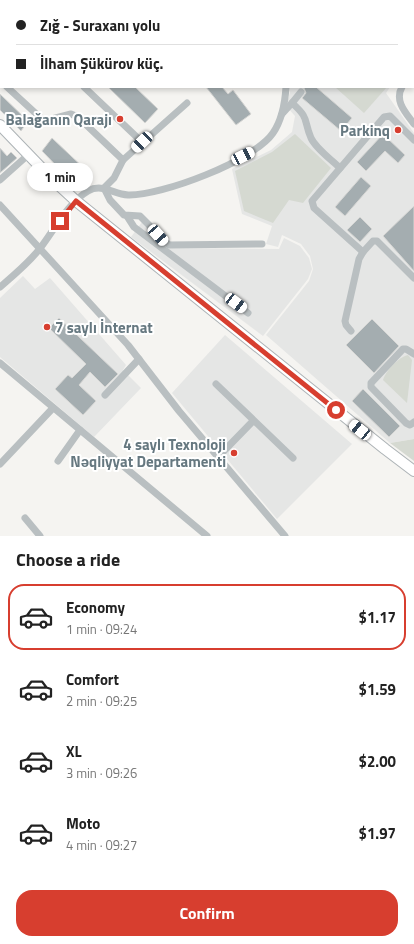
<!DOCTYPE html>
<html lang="en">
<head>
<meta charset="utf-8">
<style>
	:root { --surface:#fff; --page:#f2f2f2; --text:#222; --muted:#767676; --line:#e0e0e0; --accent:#d73e2f }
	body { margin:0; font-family:"Titillium Web",sans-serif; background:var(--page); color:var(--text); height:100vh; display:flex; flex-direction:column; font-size:15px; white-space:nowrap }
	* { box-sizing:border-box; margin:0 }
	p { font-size:13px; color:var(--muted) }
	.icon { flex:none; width:22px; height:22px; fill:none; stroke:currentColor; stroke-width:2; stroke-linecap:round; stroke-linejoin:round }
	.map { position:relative; height:536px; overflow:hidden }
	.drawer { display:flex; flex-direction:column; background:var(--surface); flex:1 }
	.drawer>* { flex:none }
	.top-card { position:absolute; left:0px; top:0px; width:414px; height:88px; box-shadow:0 2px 6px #0003; display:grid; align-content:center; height:88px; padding:0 16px; background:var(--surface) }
	.end { position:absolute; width:18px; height:18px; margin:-9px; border:5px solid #d73e2f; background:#fff; box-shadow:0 0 0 2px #fff }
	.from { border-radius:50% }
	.bubble { position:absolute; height:28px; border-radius:14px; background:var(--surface); box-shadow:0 2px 6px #0003; font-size:13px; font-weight:700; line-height:28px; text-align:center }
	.car { position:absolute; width:12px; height:24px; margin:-12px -6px; border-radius:5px; box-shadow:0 0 3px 1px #0007; background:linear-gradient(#fff 24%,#345 0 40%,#fff 0 76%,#345 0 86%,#fff 0) }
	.top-card b { display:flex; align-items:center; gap:14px; height:38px; font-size:15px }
	.top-card b+b { border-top:1px solid var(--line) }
	.top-card i { width:10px; height:10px; background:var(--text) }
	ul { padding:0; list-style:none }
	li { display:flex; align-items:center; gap:12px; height:66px; margin:0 8px 6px; padding:0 8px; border:2px solid transparent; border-radius:16px }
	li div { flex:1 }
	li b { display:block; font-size:15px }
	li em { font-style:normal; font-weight:700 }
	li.selected { border-color:var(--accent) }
	li>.icon { width:36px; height:36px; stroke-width:1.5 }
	h2 { padding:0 16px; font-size:18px; line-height:48px }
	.action { display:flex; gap:8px; margin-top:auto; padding:8px 16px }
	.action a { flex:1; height:46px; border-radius:16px; background:var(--accent); color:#fff; font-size:16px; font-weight:700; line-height:46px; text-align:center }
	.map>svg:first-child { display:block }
</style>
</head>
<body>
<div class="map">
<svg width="414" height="536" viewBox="0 0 414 536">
	<rect width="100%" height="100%" fill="#f5f4f1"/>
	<g fill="#e5e6e5">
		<polygon points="263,0 414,0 414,59 413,60 413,1"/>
		<polygon points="288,87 390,87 386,93 414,133 414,439 390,443 266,335 309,281 313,269 310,256 301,244 282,235 278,247 266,244 272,226 242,214 232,169 271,150 292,132 295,116 286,106 290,92"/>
		<polygon points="142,222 166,248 279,249 284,238 300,246 309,258 312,269 308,279 263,336 131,237"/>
		<polygon points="23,276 35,289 50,278 126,365 123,370 141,388 94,437 0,357 0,298"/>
		<polygon points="225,335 352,444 277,519 172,393"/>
	</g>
	<g fill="#d5d9d1">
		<polygon points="335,87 387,87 364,113"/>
		<polygon points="295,134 331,168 303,203 289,200 273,223 244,211 235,171 272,152"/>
		<path d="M408 355 412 360 407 403 383 380C386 370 399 357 408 355Z"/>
		<polygon points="414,439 414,461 390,443"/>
	</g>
	<g fill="#a4adb0" stroke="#d6d6d4">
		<polygon points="108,87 135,87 158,109 145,123"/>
		<polygon points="206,87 222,87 228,94 233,90 251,114 236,125"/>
		<polygon points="296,87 316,87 352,118 341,131 302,98 306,93 304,88"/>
		<polygon points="0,94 28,121 21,131 0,110"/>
		<polygon points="383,134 405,155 398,163 385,151 366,171 357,162"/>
		<polygon points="52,138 88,172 75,185 42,151"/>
		<polygon points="0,148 7,156 11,152 17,158 0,173"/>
		<polygon points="361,177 371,186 345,216 335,207"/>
		<polygon points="414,206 414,271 383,236"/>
		<polygon points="360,217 372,229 360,242 347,230"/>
		<polygon points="59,318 118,374 105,387 90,372 79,385 96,401 83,415 55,389 68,375 72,378 86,364 49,328"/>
		<polygon points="372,319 399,346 374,373 346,345"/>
		<polygon points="363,389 400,426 389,437 352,401"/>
	</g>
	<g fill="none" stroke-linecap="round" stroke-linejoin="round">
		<g stroke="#adb3b6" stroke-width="12">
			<polyline id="major" points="0,125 51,178 76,201 385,449 414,471"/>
		</g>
		<g stroke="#b9bfc1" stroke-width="7">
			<polyline points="79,0 80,1"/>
			<polyline points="257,0 257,1"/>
			<polyline points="317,0 318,1"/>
			<polyline points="356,0 357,1"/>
			<polyline points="207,1 208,0"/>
			<polyline points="0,10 1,11"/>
			<polyline points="0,73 1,72"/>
			<polyline points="413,75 414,74"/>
			<polyline points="0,79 1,80"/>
			<polyline points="7,87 44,121 71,114 78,117 123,160"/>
			<polyline points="84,87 142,142"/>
			<path d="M402 87C394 101 406 113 414 124"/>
			<polyline points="187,103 123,160 114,178 104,188 110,200 124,215 140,216 169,245 262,244"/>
			<polyline points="292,103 301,92"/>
			<path d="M282 114 292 103C310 119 303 119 311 138 316 149 331 159 340 168"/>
			<polyline points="0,180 28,155"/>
			<polyline points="0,205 128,345 179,411 285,536"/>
			<polyline points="127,216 134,227 248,313"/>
			<polyline points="363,252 314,208 312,201 384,117 390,116 414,140"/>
			<path d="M0 287C14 275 30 262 41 247 54 230 69 202 88 191 102 183 113 194 128 195 161 196 254 161 273 133 282 120 285 103 286 87"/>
			<polyline points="351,331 346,325 345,321 359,259 363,252 373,241 377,241 414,278"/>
			<polyline points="414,354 406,349 403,349 371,383 371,387 406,423 410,425 414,422"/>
			<polyline points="0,363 207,536"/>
			<polyline points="216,384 293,458"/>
			<polyline points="105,395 139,359"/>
			<polyline points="218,457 253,421"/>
			<polyline points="58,461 80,430"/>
			<polyline points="0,464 53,408"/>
			<polyline points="25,518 40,536"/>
		</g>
		<use href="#major" stroke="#fff" stroke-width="10"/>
	</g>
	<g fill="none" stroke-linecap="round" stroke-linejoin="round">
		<polyline stroke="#d73e2f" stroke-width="5" points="60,221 76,201 336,410"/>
	</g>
	<g fill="#d73e2f" stroke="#fff" stroke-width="1.5">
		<circle cx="120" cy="119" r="4"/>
		<circle cx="398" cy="130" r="4"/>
		<circle cx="47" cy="327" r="4"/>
		<circle cx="234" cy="453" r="4"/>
	</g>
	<g text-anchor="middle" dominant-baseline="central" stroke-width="4" stroke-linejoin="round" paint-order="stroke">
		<g font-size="15" font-weight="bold" fill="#667880" stroke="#fff" text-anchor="end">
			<text x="112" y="119">Balağanın Qarajı</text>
			<text x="390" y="130">Parkinq</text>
			<text x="55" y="327" text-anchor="start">7 saylı İnternat</text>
			<text x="226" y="444">4 saylı Texnoloji<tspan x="226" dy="17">Nəqliyyat Departamenti</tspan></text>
		</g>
	</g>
</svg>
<i class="end from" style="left:336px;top:410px"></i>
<i class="end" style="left:60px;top:221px"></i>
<div class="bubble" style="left:27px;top:163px;width:66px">1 min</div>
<i class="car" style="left:142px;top:142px;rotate:226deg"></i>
<i class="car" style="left:243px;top:156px;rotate:64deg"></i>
<i class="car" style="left:158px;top:235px;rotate:138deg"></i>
<i class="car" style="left:236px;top:303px;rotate:127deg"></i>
<i class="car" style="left:360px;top:430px;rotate:309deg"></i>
<div class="top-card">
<b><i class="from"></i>Zığ - Suraxanı yolu</b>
<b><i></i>İlham Şükürov küç.</b>
</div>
</div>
<section class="drawer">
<h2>Choose a ride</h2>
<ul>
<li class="selected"><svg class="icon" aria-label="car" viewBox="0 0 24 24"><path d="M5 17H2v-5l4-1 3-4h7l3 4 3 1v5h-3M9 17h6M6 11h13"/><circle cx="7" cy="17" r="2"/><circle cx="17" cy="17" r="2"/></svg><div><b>Economy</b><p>1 min · 09:24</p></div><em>$1.17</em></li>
<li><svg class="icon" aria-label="car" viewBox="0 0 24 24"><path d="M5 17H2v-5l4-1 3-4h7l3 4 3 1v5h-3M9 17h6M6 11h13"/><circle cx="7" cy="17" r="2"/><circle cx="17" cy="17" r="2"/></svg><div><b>Comfort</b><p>2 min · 09:25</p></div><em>$1.59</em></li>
<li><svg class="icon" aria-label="car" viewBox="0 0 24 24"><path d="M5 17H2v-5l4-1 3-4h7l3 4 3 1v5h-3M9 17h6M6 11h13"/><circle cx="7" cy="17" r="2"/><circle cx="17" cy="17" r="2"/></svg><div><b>XL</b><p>3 min · 09:26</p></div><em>$2.00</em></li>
<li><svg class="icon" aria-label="car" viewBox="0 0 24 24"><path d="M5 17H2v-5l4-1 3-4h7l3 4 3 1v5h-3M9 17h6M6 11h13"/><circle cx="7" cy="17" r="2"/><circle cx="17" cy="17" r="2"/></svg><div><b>Moto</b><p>4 min · 09:27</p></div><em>$1.97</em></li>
</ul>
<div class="action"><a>Confirm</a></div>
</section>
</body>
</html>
